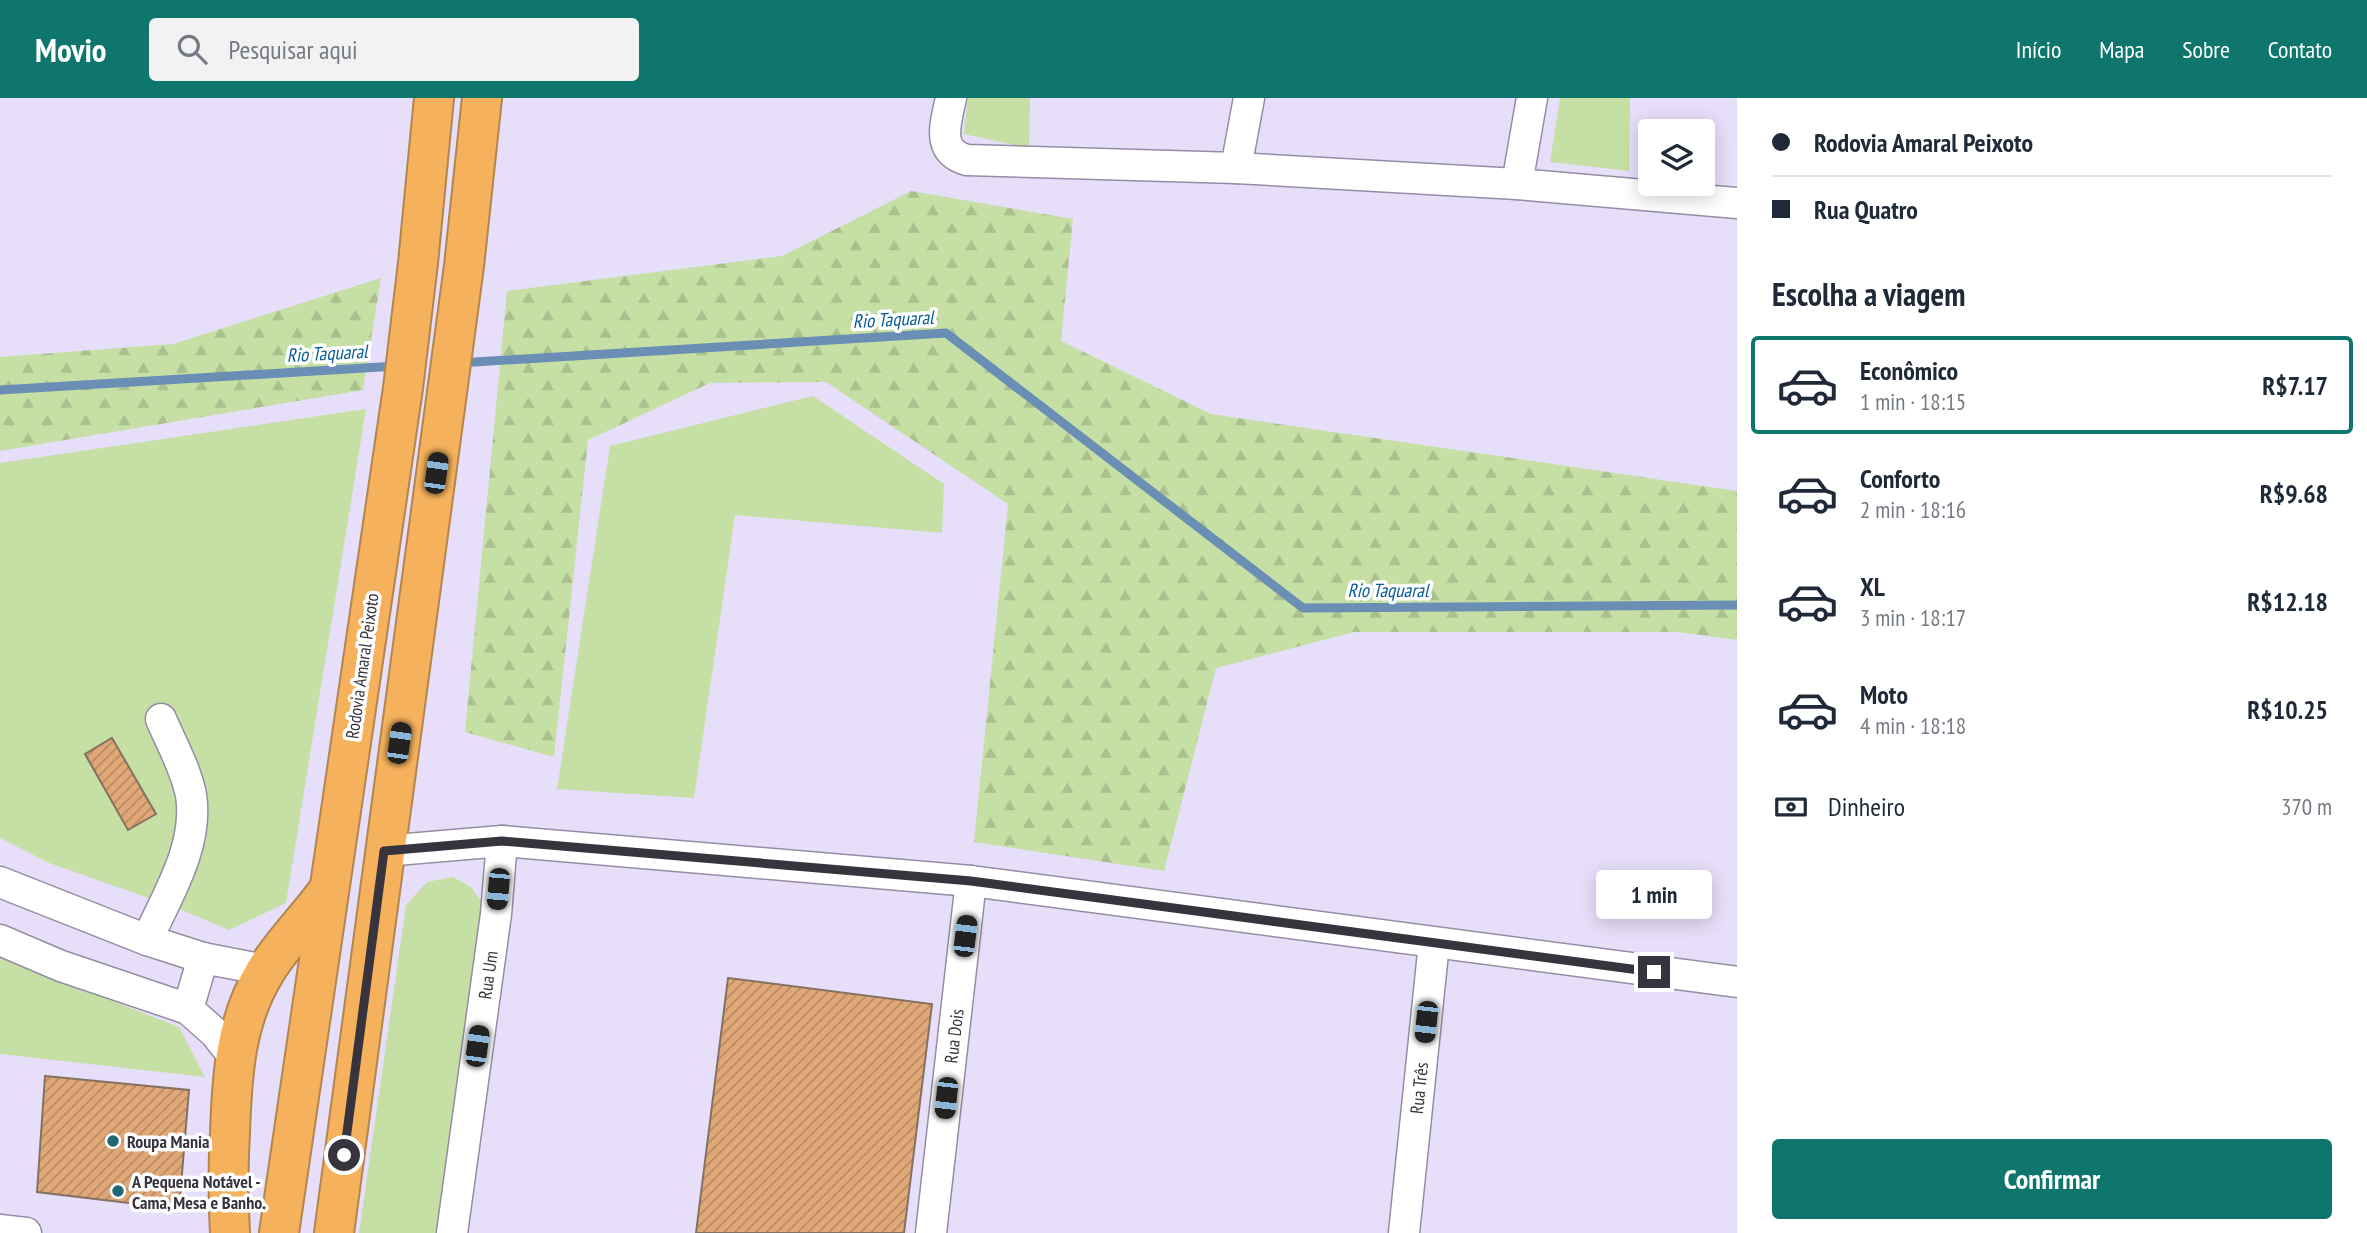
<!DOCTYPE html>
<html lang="pt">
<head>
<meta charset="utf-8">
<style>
	:root { --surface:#fff; --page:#f2f2f3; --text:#1f2937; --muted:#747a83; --line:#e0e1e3; --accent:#0f766e }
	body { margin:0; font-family:"PT Sans Narrow",sans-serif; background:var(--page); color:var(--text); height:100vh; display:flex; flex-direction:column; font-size:26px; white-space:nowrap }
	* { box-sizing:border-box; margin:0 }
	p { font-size:23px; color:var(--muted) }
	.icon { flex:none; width:38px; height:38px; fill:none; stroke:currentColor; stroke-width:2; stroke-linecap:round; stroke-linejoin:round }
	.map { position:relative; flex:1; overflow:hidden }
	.drawer { display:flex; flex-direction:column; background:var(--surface); width:630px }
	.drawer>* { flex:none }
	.top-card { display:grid; align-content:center; height:154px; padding:0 35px; background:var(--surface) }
	.fabs { position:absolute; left:1638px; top:21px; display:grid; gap:14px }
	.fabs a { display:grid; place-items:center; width:77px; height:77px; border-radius:7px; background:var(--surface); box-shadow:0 4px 18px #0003; font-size:35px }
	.end { position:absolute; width:32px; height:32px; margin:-16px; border:9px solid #37343e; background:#fff; box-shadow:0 0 0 4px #fff }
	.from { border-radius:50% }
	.bubble { position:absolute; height:49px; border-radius:7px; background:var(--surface); box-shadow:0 4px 18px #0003; font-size:23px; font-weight:600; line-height:49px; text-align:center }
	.car { position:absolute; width:21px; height:42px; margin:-21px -10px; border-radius:9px; box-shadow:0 0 5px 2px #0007; background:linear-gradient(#222 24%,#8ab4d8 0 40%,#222 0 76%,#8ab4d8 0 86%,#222 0) }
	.top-card b { display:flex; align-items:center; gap:24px; height:66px; font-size:26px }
	.top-card b+b { border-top:2px solid var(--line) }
	.top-card i { width:18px; height:18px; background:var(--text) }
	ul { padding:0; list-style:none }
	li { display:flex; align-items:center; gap:21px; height:98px; margin:0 14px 10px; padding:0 21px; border:4px solid transparent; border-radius:7px }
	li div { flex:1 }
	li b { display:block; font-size:26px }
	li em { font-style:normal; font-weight:600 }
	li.selected { border-color:var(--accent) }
	li>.icon { width:63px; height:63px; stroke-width:1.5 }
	h2 { padding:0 35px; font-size:32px; line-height:84px }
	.pay { display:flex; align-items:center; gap:18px; height:77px; padding:0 35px; font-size:26px }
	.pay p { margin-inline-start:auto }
	.action { display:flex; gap:14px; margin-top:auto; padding:14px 35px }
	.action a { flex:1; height:80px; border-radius:7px; background:var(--accent); color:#fff; font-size:28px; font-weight:600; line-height:80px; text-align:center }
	header { display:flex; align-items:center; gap:42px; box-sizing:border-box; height:98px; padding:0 35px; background:var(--accent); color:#fff }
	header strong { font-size:33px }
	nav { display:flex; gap:38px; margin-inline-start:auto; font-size:24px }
	.search { width:490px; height:63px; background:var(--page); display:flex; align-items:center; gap:18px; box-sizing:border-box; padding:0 24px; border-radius:7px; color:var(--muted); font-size:26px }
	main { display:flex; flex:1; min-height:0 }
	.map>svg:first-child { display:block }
</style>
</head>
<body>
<header>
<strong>Movio</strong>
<div class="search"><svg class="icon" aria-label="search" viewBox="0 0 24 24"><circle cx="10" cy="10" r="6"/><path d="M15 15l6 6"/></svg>Pesquisar aqui</div>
<nav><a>Início</a><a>Mapa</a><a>Sobre</a><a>Contato</a></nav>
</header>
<main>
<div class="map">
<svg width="1737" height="1135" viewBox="0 0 1737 1135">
	<defs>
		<pattern id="forest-firs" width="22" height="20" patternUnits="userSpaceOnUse" patternTransform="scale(1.75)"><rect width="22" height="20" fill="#c5dfa5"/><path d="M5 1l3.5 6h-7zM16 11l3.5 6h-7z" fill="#aac08f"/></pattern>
		<pattern id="building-hatch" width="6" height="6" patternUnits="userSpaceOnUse" patternTransform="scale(1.75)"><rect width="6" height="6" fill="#e1a877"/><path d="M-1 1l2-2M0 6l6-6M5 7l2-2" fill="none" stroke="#b78a63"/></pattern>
	</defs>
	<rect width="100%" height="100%" fill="#e7dff9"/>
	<g fill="#c5dfa5">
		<polygon points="968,0 1030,0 1029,50 964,36"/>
		<polygon points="1560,0 1630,0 1629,73 1550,64"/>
		<polygon points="813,298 944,386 942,435 735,417 694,700 557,691 610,348"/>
		<polygon points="366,311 286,805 229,832 177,810 49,765 0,740 0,365"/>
		<polygon points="453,779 471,789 490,816 452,1135 359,1135 406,807 427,784"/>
		<polygon points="0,859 179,929 205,979 0,956"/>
	</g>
	<g fill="url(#forest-firs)">
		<polygon points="911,93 1073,121 1061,243 1211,316 1737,393 1737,542 1678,534 1354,534 1216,570 1164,773 974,744 1008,406 826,284 710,285 588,342 554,659 465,634 507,193 782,158"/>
		<polygon points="381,180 363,292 0,353 0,259 173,246"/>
	</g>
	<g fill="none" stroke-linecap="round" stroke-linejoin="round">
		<g stroke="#6b8eb5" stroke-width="9">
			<polyline points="459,265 946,235 1303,510 1737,507"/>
			<polyline points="0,292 397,268"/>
		</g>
	</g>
	<g fill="url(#building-hatch)" stroke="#857161" stroke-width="2">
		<polygon points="112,640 156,716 128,732 85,656"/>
		<polygon points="728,880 932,906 904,1135 696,1135"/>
		<polygon points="45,978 189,992 179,1111 37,1094"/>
	</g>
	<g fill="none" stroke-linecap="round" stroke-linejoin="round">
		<g stroke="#948da4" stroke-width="33">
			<g id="minor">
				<path d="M951 0C946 25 935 53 967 62L1236 70 1517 86 1737 105"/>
				<polyline points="1236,70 1249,0"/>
				<polyline points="1517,86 1532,0"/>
				<polyline points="384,753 502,743 971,783 1737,884"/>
				<polyline points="0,784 147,842 203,860 265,872"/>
				<polyline points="0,842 61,868 188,911 215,935 234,959"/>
				<path d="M147 842C167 798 199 748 191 697 186 671 171 645 161 621"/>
				<polyline points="188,911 203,860"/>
				<polyline points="0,1132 26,1135"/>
				<polyline points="452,1135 496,816 502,743"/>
				<polyline points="931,1135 971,783"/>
				<polyline points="1404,1135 1434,845"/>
			</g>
		</g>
		<g stroke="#b28551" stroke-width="42">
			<g id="highway">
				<path d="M230 1135C228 1101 228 1068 230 1034 232 978 235 923 265 874 280 848 309 819 327 794"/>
				<polyline points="279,1135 403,290 418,165 434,0"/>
				<polyline points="334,1135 464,168 482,0"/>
			</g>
		</g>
		<use href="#minor" stroke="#fff" stroke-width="30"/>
		<use href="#highway" stroke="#f5b15b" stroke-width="38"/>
	</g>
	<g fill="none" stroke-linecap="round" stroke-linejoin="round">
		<polyline stroke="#37343e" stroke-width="9" points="344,1057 384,753 502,743 971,783 1654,874"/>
	</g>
	<g fill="#1f6874" stroke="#fff" stroke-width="2.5">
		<circle cx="113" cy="1043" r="7"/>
		<circle cx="118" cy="1093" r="7"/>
	</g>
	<g text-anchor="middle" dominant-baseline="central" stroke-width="7" stroke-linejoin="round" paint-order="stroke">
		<g font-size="18" fill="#37343e" stroke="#fff">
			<text transform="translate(362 568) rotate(-82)">Rodovia Amaral Peixoto</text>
			<text transform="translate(488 877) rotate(-82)">Rua Um</text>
			<text transform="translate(954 938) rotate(-83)">Rua Dois</text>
			<text transform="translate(1419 990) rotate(-84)">Rua Três</text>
		</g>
		<g font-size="18" font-weight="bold" fill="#37343e" stroke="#fff" text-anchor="start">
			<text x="127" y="1043">Roupa Mania</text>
			<text x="132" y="1083">A Pequena Notável -<tspan x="132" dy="21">Cama, Mesa e Banho.</tspan></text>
		</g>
		<g font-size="19" font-style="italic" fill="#085a98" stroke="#fff">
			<text transform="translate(893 221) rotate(-3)">Rio Taquaral</text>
			<text transform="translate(327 255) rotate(-3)">Rio Taquaral</text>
			<text x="1388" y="492">Rio Taquaral</text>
		</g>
	</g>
</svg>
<div class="fabs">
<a><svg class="icon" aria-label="layers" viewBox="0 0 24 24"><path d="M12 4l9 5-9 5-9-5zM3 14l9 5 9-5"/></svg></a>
</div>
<i class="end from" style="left:344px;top:1057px"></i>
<i class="end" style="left:1654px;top:874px"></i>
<div class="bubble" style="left:1596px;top:772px;width:116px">1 min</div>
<i class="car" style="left:436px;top:375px;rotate:8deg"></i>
<i class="car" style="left:399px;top:645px;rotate:8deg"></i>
<i class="car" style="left:498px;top:791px;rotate:185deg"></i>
<i class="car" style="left:965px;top:838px;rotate:7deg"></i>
<i class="car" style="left:1426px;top:924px;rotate:186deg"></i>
<i class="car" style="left:477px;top:948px;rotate:8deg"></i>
<i class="car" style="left:946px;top:1000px;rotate:186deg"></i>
</div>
<section class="drawer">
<div class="top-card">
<b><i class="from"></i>Rodovia Amaral Peixoto</b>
<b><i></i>Rua Quatro</b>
</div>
<h2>Escolha a viagem</h2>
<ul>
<li class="selected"><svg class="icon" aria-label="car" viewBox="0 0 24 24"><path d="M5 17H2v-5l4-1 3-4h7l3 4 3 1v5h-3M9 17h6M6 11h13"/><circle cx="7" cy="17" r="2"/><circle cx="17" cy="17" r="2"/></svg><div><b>Econômico</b><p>1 min · 18:15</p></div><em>R$7.17</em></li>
<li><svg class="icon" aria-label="car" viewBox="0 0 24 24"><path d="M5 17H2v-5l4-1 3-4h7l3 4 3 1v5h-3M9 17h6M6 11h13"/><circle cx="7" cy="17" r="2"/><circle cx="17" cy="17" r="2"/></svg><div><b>Conforto</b><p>2 min · 18:16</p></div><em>R$9.68</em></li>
<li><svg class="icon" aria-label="car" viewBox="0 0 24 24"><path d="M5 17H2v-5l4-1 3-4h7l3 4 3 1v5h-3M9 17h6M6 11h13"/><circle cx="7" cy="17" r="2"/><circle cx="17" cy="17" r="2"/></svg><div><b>XL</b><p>3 min · 18:17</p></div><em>R$12.18</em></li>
<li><svg class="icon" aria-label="car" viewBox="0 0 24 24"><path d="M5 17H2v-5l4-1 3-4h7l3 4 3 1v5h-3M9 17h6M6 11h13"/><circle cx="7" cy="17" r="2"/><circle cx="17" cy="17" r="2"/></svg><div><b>Moto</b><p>4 min · 18:18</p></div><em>R$10.25</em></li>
</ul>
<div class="pay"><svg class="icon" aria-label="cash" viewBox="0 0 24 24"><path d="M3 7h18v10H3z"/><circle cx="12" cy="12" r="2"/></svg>Dinheiro<p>370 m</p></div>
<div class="action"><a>Confirmar</a></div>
</section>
</main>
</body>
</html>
